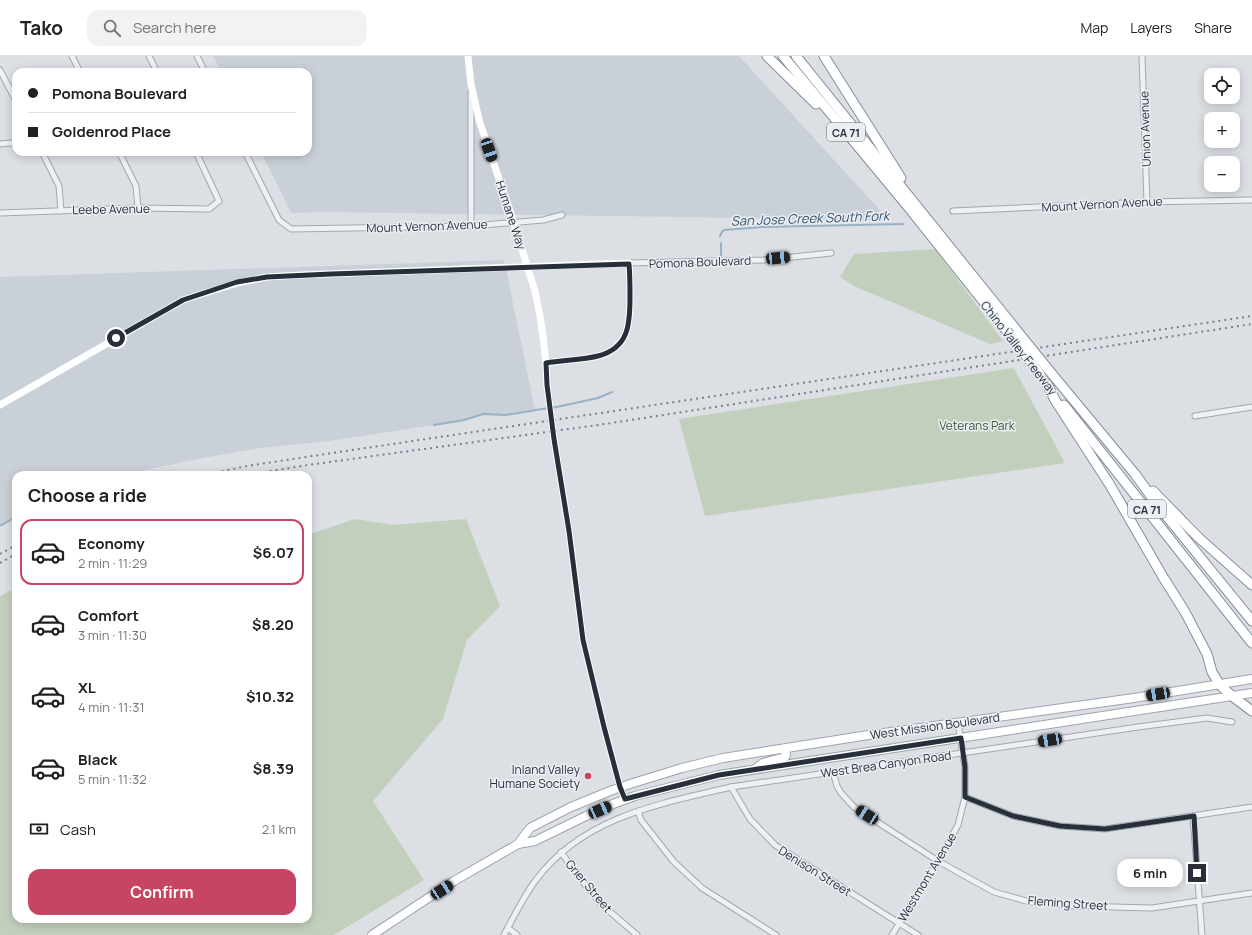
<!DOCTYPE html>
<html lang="en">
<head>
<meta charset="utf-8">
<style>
	:root { --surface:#fff; --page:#f2f2f2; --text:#202124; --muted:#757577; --line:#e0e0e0; --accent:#c64562 }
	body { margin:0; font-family:Manrope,sans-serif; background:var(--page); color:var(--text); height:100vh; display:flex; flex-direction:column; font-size:15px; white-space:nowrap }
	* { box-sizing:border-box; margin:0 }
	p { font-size:13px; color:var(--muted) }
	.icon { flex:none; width:22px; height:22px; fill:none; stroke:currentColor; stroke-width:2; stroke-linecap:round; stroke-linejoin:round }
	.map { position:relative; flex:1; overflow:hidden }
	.panel { position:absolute; left:12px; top:415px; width:300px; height:452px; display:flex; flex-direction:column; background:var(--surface); border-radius:12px; box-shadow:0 2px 10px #0003 }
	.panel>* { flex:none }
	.hud { position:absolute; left:12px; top:12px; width:300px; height:88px; border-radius:12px; box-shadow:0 2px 10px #0003; display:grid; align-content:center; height:88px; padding:0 16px; background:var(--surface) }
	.buttons { position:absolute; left:1204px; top:12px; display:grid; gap:8px }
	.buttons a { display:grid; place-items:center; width:36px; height:36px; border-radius:8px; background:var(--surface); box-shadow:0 2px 10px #0003; font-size:20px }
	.end { position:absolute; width:18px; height:18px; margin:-9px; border:5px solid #272f3b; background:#fff; box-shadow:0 0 0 2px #fff }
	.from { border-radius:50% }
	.bubble { position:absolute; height:28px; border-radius:12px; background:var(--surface); box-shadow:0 2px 10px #0003; font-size:13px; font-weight:700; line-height:28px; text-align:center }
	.car { position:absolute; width:12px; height:24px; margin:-12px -6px; border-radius:5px; box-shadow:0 0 3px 1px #0007; background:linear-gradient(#222 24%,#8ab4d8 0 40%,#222 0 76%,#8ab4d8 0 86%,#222 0) }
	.hud b { display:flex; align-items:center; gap:14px; height:38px; font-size:15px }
	.hud b+b { border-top:1px solid var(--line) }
	.hud i { width:10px; height:10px; background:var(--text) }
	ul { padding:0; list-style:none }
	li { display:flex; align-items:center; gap:12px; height:66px; margin:0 8px 6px; padding:0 8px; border:2px solid transparent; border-radius:12px }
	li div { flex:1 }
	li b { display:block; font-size:15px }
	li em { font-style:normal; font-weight:700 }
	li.on { border-color:var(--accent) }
	li>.icon { width:36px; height:36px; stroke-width:1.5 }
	h2 { padding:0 16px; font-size:18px; line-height:48px }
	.pay { display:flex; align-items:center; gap:10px; height:44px; padding:0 16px; font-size:15px }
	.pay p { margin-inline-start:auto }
	.primary-button { display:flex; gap:8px; margin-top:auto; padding:8px 16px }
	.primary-button a { flex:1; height:46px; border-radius:12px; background:var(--accent); color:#fff; font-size:16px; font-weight:700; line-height:46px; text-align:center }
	header { display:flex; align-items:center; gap:24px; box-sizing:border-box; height:56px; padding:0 20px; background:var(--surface); border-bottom:1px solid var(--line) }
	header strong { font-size:19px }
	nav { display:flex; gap:22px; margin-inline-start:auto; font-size:14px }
	.search { width:280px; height:36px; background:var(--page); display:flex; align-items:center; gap:10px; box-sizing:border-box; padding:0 14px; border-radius:12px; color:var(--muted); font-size:15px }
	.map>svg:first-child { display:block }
</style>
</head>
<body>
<header>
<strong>Tako</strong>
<div class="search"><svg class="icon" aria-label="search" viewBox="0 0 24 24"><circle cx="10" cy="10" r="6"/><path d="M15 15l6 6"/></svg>Search here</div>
<nav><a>Map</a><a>Layers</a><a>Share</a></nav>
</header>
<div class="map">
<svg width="1252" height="879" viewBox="0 0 1252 879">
	<rect width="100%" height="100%" fill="#dce0e5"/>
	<g fill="#cad0d7">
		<polygon points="213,0 739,0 889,164 323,156 291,157 261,96 308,96 308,16 221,16"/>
		<polygon points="504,204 535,354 506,359 483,358 464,364 434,369 329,385 261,392 203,402 120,419 16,419 16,461 0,470 0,221"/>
	</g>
	<g fill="#c3cfbd">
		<polygon points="935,193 1003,285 990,288 854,230 840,221 854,198"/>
		<polygon points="1014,312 1065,407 705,460 679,363"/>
		<polygon points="355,463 393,469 466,463 500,550 467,584 443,663 373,745 424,824 334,879 0,879 0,540 16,532 16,863 308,863 308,479"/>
	</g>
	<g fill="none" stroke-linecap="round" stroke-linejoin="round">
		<g stroke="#98b1c4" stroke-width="2">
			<polyline points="720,180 722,176 724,174 762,171 903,168"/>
			<polyline points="721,187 721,200"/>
			<polyline points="552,352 598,342 612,336"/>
			<polyline points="434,369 464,364 483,358 506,359 548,352"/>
			<polyline points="0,470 16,461"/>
		</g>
		<g stroke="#a2a7af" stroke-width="7">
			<g id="street">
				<polyline points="72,0 80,16"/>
				<polyline points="149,0 157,16"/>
				<polyline points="197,0 205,16"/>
				<polyline points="1142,0 1147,146"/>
				<polyline points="0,14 16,45"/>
				<polyline points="0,88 11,87 16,85"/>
				<polyline points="42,96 59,130 61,155"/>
				<polyline points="119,96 136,130 138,152"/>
				<polyline points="245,96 279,164 291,173 471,170 543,164 562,159"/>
				<polyline points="953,155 1147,146 1252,144"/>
				<polyline points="0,157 138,152 209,153 219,145 196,96"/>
				<polyline points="471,170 471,37"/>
				<polyline points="629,207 764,204 831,197"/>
				<polyline points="1195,360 1252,351"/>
				<polyline points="833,716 837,730 841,737 854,751 938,805 994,836 1030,846 1075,850 1152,852 1252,837"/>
				<polyline points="731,731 750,763 775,789 918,879"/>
				<polyline points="965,741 1013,760 1060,770 1105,773 1252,751"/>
				<polyline points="638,755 641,764 674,806 702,832 776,879"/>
				<polyline points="1193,760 1202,879"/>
				<polyline points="561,796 581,824 602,849 637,879"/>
				<polyline points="508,872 517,879"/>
				<path d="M504 879C513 862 525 838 536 824 583 761 659 748 731 731L1138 671 1207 662 1232 666"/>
				<polyline points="892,879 938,805 958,769 965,741 965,711 958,667"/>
			</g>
		</g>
		<g stroke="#9ca5b0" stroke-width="10">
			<g id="primary">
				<polyline points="755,713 763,707 785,701 786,699 785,693"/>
				<polyline points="518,788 535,785 586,760 613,748 635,740 719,719 1252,637"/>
				<polyline points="372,879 454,825 518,788 530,772 571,751 610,735 630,728 682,712 723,702 862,680 1134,642 1252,623"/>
			</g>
		</g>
		<g stroke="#848f9b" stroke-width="11">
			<g id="highway">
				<polyline points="767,0 816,48"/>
				<polyline points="783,0 909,152 1007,275"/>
				<polyline points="796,0 1018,276"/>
				<polyline points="824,0 901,122"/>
				<polyline points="1052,318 1135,418 1156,447 1252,565"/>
				<polyline points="1047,328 1055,344 1110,429 1163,521 1185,556 1207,598 1212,616 1220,629 1232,640 1252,655"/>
				<polyline points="1064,349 1252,587"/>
				<polyline points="1153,435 1199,482 1252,529"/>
			</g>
		</g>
		<use href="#street" stroke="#eef1f4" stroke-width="5"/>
		<g stroke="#fff" stroke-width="7">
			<polyline points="468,0 471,28 479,64 510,155"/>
			<path d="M535 235C542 266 546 297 547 329"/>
			<path d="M0 349 183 244 237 227 267 221 300 219 629 207C630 219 630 230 630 241 630 268 629 292 598 300 582 304 563 304 547 307"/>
			<polyline points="554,383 569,475 583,584 604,671 620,731 625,743"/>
		</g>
		<use href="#primary" stroke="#fff" stroke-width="8"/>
		<use href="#highway" stroke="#fff" stroke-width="9"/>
		<g stroke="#76818e" stroke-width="2" stroke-dasharray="2 4" stroke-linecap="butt">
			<polyline points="204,419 247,410 339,396 1252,260"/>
			<polyline points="246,419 308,409 605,368 1252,268"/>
			<polyline points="0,498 16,489"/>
			<polyline points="0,507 16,498"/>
		</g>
		<g stroke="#848f9b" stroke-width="11" stroke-linecap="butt">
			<g id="highway-bridge">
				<polyline points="1007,275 1040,318"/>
				<polyline points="1018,276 1052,318"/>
			</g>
		</g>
		<g stroke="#fff" stroke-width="7">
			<polyline points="510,155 535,235"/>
			<polyline points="547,329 554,383"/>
		</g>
		<use href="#highway-bridge" stroke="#fff" stroke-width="9"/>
	</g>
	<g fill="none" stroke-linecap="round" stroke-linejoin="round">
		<path stroke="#272f3b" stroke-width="5" d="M116 282 183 244 237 226 267 221 331 218 629 208C630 219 630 230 630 241 630 268 629 292 598 300 582 304 563 304 546 307L547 329 554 383 569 475 583 584 604 671 620 731 625 743 719 719 961 682 965 711V741L1013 760 1060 770 1105 773 1194 760 1197 817"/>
	</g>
	<circle fill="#c64562" stroke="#ebeff3" stroke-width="1.5" cx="588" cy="720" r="4"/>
	<g text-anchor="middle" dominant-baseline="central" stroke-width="3" stroke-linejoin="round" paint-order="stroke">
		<g fill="#ebeff3" stroke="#626972" stroke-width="1">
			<rect x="827" y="67" width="38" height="18" rx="3"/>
			<rect x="1128" y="444" width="38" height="18" rx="3"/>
		</g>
		<g font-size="11" font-weight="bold" fill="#272f3b">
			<text x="846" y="76">CA 71</text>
			<text x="1147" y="453">CA 71</text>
		</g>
		<g font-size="12" fill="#272f3b" stroke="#ebeff3">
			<text transform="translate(1145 73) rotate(-92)">Union Avenue</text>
			<text transform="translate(1102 148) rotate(-3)">Mount Vernon Avenue</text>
			<text transform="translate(111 153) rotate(-1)">Leebe Avenue</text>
			<text transform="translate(511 159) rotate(72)">Humane Way</text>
			<text transform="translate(427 170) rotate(-2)">Mount Vernon Avenue</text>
			<text transform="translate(700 206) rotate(-2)">Pomona Boulevard</text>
			<text transform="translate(1019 292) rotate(52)">Chino Valley Freeway</text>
			<text transform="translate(935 670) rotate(-8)">West Mission Boulevard</text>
			<text transform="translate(886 708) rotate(-8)">West Brea Canyon Road</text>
			<text transform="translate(815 815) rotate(32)">Denison Street</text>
			<text transform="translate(927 821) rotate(-59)">Westmont Avenue</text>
			<text transform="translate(589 830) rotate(50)">Grier Street</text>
			<text transform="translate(1068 847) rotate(4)">Fleming Street</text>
		</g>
		<g font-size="12" fill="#3d5635" stroke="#ebeff3">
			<text x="977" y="369">Veterans Park</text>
		</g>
		<g font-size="12" fill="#272f3b" stroke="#ebeff3" text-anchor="end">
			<text x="580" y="713">Inland Valley<tspan x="580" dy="14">Humane Society</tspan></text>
		</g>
		<g font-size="13" font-style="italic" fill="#33516c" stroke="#ebeff3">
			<text transform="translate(810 162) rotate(-2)">San Jose Creek South Fork</text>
		</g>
	</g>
</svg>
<div class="buttons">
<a><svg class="icon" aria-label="locate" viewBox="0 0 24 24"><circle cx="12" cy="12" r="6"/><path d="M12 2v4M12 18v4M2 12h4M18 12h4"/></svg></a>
<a>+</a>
<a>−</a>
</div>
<i class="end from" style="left:116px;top:282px"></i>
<i class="end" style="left:1197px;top:817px"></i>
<div class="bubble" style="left:1117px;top:803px;width:66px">6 min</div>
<i class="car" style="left:489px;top:94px;rotate:161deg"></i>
<i class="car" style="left:778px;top:202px;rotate:85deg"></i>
<i class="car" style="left:1158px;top:638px;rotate:261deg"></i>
<i class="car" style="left:1050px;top:684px;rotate:261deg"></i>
<i class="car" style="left:600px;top:754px;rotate:66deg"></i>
<i class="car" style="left:867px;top:759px;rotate:303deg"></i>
<i class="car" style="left:442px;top:834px;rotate:57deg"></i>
<div class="hud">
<b><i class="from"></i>Pomona Boulevard</b>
<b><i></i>Goldenrod Place</b>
</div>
<section class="panel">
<h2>Choose a ride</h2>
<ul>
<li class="on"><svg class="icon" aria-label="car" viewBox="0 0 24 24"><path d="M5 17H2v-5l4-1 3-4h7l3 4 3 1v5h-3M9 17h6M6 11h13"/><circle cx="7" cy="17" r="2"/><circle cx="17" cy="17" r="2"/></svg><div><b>Economy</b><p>2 min · 11:29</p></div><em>$6.07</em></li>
<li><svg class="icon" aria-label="car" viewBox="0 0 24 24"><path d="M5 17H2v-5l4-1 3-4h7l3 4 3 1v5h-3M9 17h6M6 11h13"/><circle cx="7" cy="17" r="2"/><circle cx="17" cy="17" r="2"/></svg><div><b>Comfort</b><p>3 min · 11:30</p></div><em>$8.20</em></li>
<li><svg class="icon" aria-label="car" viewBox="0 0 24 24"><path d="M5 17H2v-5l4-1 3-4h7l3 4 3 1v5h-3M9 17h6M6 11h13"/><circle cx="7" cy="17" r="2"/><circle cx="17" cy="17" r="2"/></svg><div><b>XL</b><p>4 min · 11:31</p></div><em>$10.32</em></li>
<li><svg class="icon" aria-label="car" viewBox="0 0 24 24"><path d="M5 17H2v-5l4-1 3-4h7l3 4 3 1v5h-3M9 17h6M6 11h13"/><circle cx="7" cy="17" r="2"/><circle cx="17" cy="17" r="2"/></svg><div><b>Black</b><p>5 min · 11:32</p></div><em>$8.39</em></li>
</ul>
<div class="pay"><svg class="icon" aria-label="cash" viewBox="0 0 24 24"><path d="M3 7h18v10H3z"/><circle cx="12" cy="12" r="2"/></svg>Cash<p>2.1 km</p></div>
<div class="primary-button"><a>Confirm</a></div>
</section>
</div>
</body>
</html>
